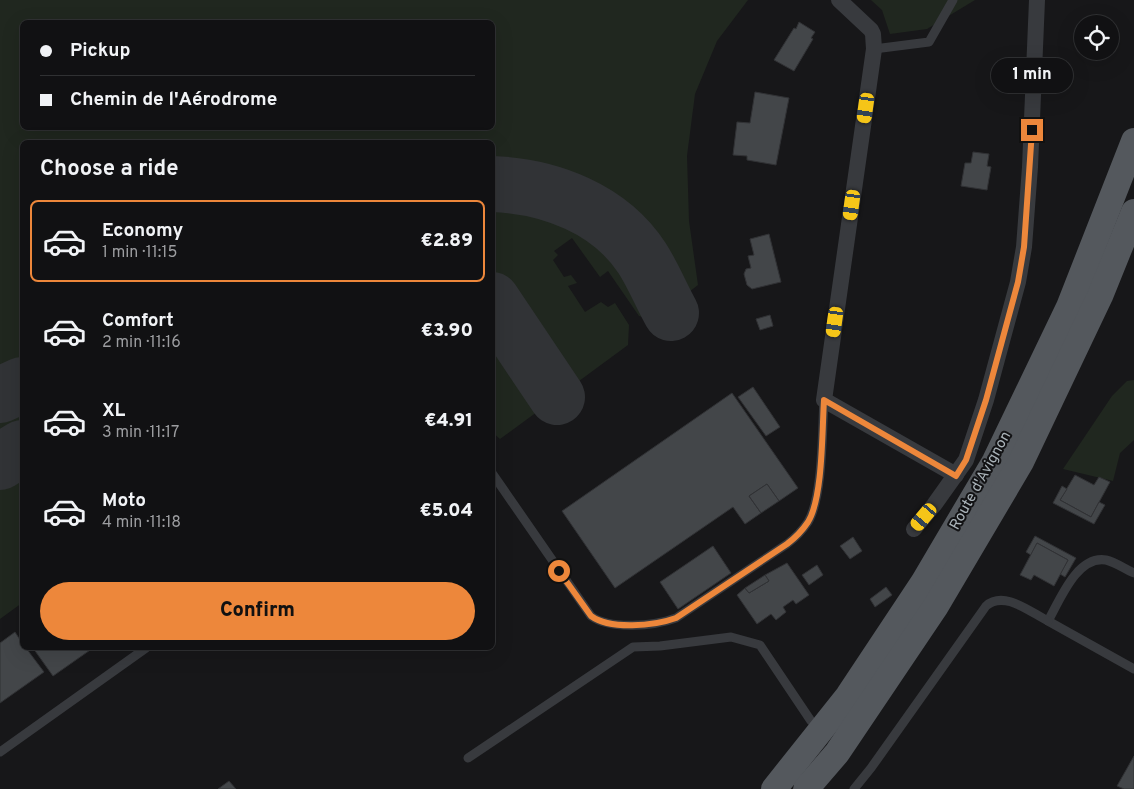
<!DOCTYPE html>
<html lang="en">
<head>
<meta charset="utf-8">
<style>
	:root { --surface:#111113; --page:#1a1a1c; --text:#f1f3f6; --muted:#9c9da0; --line:#303133; --accent:#ed873b }
	body { margin:0; font-family:Overpass,sans-serif; background:var(--page); color:var(--text); height:100vh; display:flex; flex-direction:column; font-size:19px; white-space:nowrap }
	* { box-sizing:border-box; margin:0 }
	p { font-size:16px; color:var(--muted) }
	.icon { flex:none; width:28px; height:28px; fill:none; stroke:currentColor; stroke-width:2; stroke-linecap:round; stroke-linejoin:round }
	.map { position:relative; flex:1; overflow:hidden }
	.details { position:absolute; left:20px; top:140px; width:475px; height:510px; display:flex; flex-direction:column; background:var(--surface); border-radius:8px; box-shadow:0 5px 20px #0002,0 0 0 1px var(--line) }
	.details>* { flex:none }
	.hud { position:absolute; left:20px; top:20px; width:475px; height:110px; border-radius:8px; box-shadow:0 5px 20px #0002,0 0 0 1px var(--line); display:grid; align-content:center; height:110px; padding:0 20px; background:var(--surface) }
	.fabs { position:absolute; left:1074px; top:15px; display:grid; gap:10px }
	.fabs a { display:grid; place-items:center; width:45px; height:45px; border-radius:50%; background:var(--surface); box-shadow:0 5px 20px #0002,0 0 0 1px var(--line); font-size:25px }
	.end { position:absolute; width:22px; height:22px; margin:-11px; border:6px solid #ed873b; background:#111; box-shadow:0 0 0 2px #111 }
	.from { border-radius:50% }
	.bubble { position:absolute; height:35px; border-radius:18px; background:var(--surface); box-shadow:0 5px 20px #0002,0 0 0 1px var(--line); font-size:16px; font-weight:800; line-height:35px; text-align:center }
	.car { position:absolute; width:15px; height:30px; margin:-15px -8px; border-radius:6px; box-shadow:0 0 4px 1px #0007; background:linear-gradient(#f5c518 24%,#345 0 40%,#f5c518 0 76%,#345 0 86%,#f5c518 0) }
	.hud b { display:flex; align-items:center; gap:18px; height:48px; font-size:19px }
	.hud b+b { border-top:1px solid var(--line) }
	.hud i { width:12px; height:12px; background:var(--text) }
	ul { padding:0; list-style:none }
	li { display:flex; align-items:center; gap:15px; height:82px; margin:0 10px 8px; padding:0 10px; border:2px solid transparent; border-radius:8px }
	li div { flex:1 }
	li b { display:block; font-size:19px }
	li em { font-style:normal; font-weight:800 }
	li.active { border-color:var(--accent) }
	li>.icon { width:45px; height:45px; stroke-width:1.5 }
	h2 { padding:0 20px; font-size:22px; line-height:60px }
	.button { display:flex; gap:10px; margin-top:auto; padding:10px 20px }
	.button a { flex:1; height:58px; border-radius:30px; background:var(--accent); color:#111; font-size:20px; font-weight:800; line-height:58px; text-align:center }
	.map>svg:first-child { display:block }
</style>
</head>
<body>
<div class="map">
<svg width="1134" height="789" viewBox="0 0 1134 789">
	<rect width="100%" height="100%" fill="#171719"/>
	<g fill="#20271f" fill-rule="evenodd">
		<path d="M0 0H748L717 41 695 94 687 156 689 221 698 285 653 320 639 316 608 271 600 277 572 238 554 251 558 255 553 260 564 277 571 275 577 283 568 286 585 312 601 302 608 307 615 303 629 325 628 345 500 439 492 432V142H22V603L0 619ZM492 22V128H22V22Z"/>
		<polygon points="871,0 975,0 927,29 890,34 882,10"/>
		<polygon points="1134,380 1134,440 1120,453 1113,481 1063,469 1112,396 1127,381"/>
	</g>
	<g fill="none" stroke-linecap="round" stroke-linejoin="round">
		<g stroke="#313336" stroke-width="56">
			<path d="M492 184C550 186 610 209 642 258 653 275 661 295 671 313"/>
			<polyline points="492,300 557,397"/>
			<polyline points="0,395 22,385"/>
			<polyline points="0,462 22,448"/>
		</g>
	</g>
	<g fill="#434649" stroke="#313235">
		<polygon points="799,22 815,32 811,38 813,39 794,71 774,60 794,28 796,29"/>
		<polygon points="755,92 789,98 776,165 747,160 747,156 733,155 737,122 750,123"/>
		<polygon points="973,152 989,154 987,166 991,167 987,190 961,186 965,163 971,163"/>
		<polygon points="769,234 781,282 752,289 747,285 744,274 746,269 751,268 748,256 754,255 750,239"/>
		<polygon points="770,315 773,326 760,330 756,319"/>
		<polygon points="753,387 780,427 766,436 738,397"/>
		<polygon points="732,393 798,488 779,501 767,484 749,496 761,513 745,524 733,507 615,588 562,511"/>
		<polygon points="1075,475 1094,485 1099,477 1110,482 1091,517 1060,500"/>
		<polygon points="767,484 779,501 761,513 749,496"/>
		<polygon points="1062,486 1067,489 1060,500 1091,517 1099,502 1105,505 1094,524 1053,503"/>
		<polygon points="1035,536 1076,558 1065,577 1060,574 1068,560 1037,543 1031,555 1026,552"/>
		<polygon points="853,537 862,551 850,559 840,546"/>
		<polygon points="1037,543 1068,560 1054,586 1034,575 1031,580 1020,575"/>
		<polygon points="713,546 731,573 678,609 660,582"/>
		<polygon points="787,563 809,595 796,604 793,600 783,607 786,612 776,620 771,614 757,624 737,595 745,588 749,593 769,581 765,575"/>
		<polygon points="817,565 823,575 809,585 802,575"/>
		<polygon points="765,575 769,581 749,593 745,588"/>
		<polygon points="886,587 892,595 875,607 870,599"/>
		<polygon points="15,632 22,643 22,648 26,648 44,672 0,703 0,643"/>
		<polygon points="33,648 93,648 53,676"/>
		<polygon points="1134,756 1134,789 1124,789 1117,786"/>
		<polygon points="229,781 236,789 218,789"/>
	</g>
	<g fill="none" stroke-linecap="round" stroke-linejoin="round">
		<g stroke="#383a3e" stroke-width="9">
			<polyline points="874,49 929,42 953,0"/>
			<path d="M492 473 591 616C610 630 654 626 676 618L787 544C795 538 802 531 808 522 823 497 822 431 824 400"/>
			<path d="M1134 573C1125 569 1115 562 1106 560 1077 555 1060 600 1048 621L1134 669"/>
			<polyline points="0,752 146,648"/>
			<polyline points="468,758 633,647 660,646 731,637 760,645 811,721"/>
			<path d="M854 789 871 768 986 606C1004 590 1030 612 1048 621"/>
		</g>
		<g stroke="#383a3e" stroke-width="16">
			<polyline points="839,0 871,30 873,34 874,49 824,400 956,475"/>
			<polyline points="914,529 934,505 966,460 986,400 1018,282 1024,247 1030,167 1037,0"/>
		</g>
		<g stroke="#54585d" stroke-width="26">
			<polyline points="774,789 848,696 923,583 995,461 1069,307 1134,141"/>
			<polyline points="806,789 837,753 936,606 1021,462 1100,296 1134,212"/>
		</g>
	</g>
	<g fill="none" stroke-linecap="round" stroke-linejoin="round">
		<path stroke="#ed873b" stroke-width="6" d="M559 571 591 616C610 630 654 626 676 618L787 544C795 538 802 531 808 522 823 498 822 431 824 400L956 476 966 460 986 400 1018 282 1024 247 1032 130"/>
	</g>
	<g text-anchor="middle" dominant-baseline="central" stroke-width="4" stroke-linejoin="round" paint-order="stroke">
		<g font-size="15" fill="#a9b2b8" stroke="#121214">
			<text transform="translate(981 481) rotate(-61)">Route d'Avignon</text>
		</g>
	</g>
</svg>
<div class="fabs">
<a><svg class="icon" aria-label="locate" viewBox="0 0 24 24"><circle cx="12" cy="12" r="6"/><path d="M12 2v4M12 18v4M2 12h4M18 12h4"/></svg></a>
</div>
<i class="end from" style="left:559px;top:571px"></i>
<i class="end" style="left:1032px;top:130px"></i>
<div class="bubble" style="left:991px;top:58px;width:82px">1 min</div>
<i class="car" style="left:866px;top:108px;rotate:188deg"></i>
<i class="car" style="left:852px;top:205px;rotate:188deg"></i>
<i class="car" style="left:835px;top:322px;rotate:188deg"></i>
<i class="car" style="left:924px;top:517px;rotate:220deg"></i>
<div class="hud">
<b><i class="from"></i>Pickup</b>
<b><i></i>Chemin de l'Aérodrome</b>
</div>
<section class="details">
<h2>Choose a ride</h2>
<ul>
<li class="active"><svg class="icon" aria-label="car" viewBox="0 0 24 24"><path d="M5 17H2v-5l4-1 3-4h7l3 4 3 1v5h-3M9 17h6M6 11h13"/><circle cx="7" cy="17" r="2"/><circle cx="17" cy="17" r="2"/></svg><div><b>Economy</b><p>1 min · 11:15</p></div><em>€2.89</em></li>
<li><svg class="icon" aria-label="car" viewBox="0 0 24 24"><path d="M5 17H2v-5l4-1 3-4h7l3 4 3 1v5h-3M9 17h6M6 11h13"/><circle cx="7" cy="17" r="2"/><circle cx="17" cy="17" r="2"/></svg><div><b>Comfort</b><p>2 min · 11:16</p></div><em>€3.90</em></li>
<li><svg class="icon" aria-label="car" viewBox="0 0 24 24"><path d="M5 17H2v-5l4-1 3-4h7l3 4 3 1v5h-3M9 17h6M6 11h13"/><circle cx="7" cy="17" r="2"/><circle cx="17" cy="17" r="2"/></svg><div><b>XL</b><p>3 min · 11:17</p></div><em>€4.91</em></li>
<li><svg class="icon" aria-label="car" viewBox="0 0 24 24"><path d="M5 17H2v-5l4-1 3-4h7l3 4 3 1v5h-3M9 17h6M6 11h13"/><circle cx="7" cy="17" r="2"/><circle cx="17" cy="17" r="2"/></svg><div><b>Moto</b><p>4 min · 11:18</p></div><em>€5.04</em></li>
</ul>
<div class="button"><a>Confirm</a></div>
</section>
</div>
</body>
</html>
